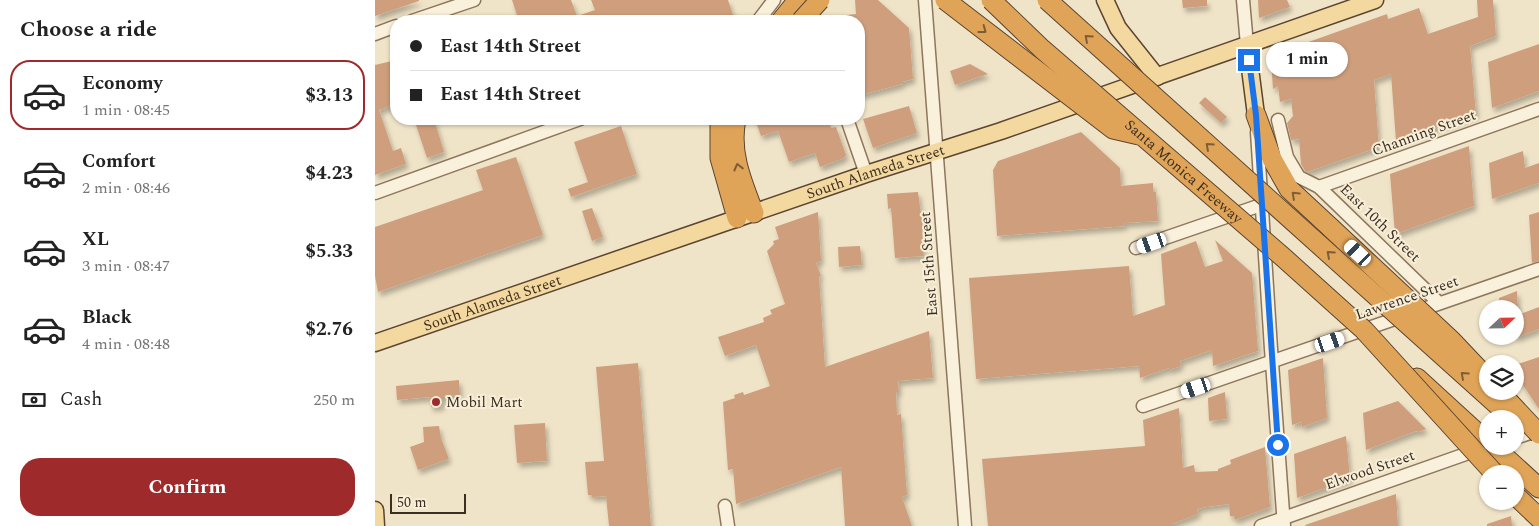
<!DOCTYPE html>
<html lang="en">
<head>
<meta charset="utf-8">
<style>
	:root { --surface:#fff; --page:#f6f6f6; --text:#222; --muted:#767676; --line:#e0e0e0; --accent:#9e2a2b }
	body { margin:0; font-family:Spectral,serif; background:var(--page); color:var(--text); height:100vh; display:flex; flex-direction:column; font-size:19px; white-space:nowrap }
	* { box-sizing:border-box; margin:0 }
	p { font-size:16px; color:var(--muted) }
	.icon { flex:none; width:28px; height:28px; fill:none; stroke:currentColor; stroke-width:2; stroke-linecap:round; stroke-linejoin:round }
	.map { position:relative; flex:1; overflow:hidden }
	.details { display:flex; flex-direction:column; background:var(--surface); width:375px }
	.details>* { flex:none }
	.guide { position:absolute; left:15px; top:15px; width:475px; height:110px; border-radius:20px; box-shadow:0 1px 4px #0004; display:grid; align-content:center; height:110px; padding:0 20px; background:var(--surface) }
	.needle { width:32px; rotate:68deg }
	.fabs { position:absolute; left:1104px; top:300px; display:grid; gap:10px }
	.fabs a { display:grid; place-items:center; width:45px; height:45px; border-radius:50%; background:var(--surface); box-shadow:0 1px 4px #0004; font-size:25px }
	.scale { position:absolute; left:15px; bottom:12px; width:76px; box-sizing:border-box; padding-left:5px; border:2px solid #3d2e20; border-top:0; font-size:14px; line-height:18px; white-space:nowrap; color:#3d2e20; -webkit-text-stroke:4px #f7eed8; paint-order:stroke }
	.end { position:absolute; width:22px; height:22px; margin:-11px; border:6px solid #1a73e8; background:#fff; box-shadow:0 0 0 2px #fff }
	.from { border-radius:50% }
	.bubble { position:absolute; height:35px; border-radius:18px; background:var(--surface); box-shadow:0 1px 4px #0004; font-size:16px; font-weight:700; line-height:35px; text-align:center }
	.car { position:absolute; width:15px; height:30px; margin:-15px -8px; border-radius:6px; box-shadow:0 0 4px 1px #0007; background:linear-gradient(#fff 24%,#345 0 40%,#fff 0 76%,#345 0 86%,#fff 0) }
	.guide b { display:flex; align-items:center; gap:18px; height:48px; font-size:19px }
	.guide b+b { border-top:1px solid var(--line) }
	.guide i { width:12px; height:12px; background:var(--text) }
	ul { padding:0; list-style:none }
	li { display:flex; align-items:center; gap:15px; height:70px; margin:0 10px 8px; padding:0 10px; border:2px solid transparent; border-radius:20px }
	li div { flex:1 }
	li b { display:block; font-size:19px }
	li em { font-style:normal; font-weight:700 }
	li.on { border-color:var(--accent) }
	li>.icon { width:45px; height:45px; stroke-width:1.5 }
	h2 { padding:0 20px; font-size:22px; line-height:60px }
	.pay { display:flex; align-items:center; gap:12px; height:55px; padding:0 20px; font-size:19px }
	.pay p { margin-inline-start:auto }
	.primary-button { display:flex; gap:10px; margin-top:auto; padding:10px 20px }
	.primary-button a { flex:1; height:58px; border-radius:20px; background:var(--accent); color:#fff; font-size:20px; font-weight:700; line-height:58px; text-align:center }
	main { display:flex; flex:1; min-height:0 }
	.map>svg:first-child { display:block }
</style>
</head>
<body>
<main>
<section class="details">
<h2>Choose a ride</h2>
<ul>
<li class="on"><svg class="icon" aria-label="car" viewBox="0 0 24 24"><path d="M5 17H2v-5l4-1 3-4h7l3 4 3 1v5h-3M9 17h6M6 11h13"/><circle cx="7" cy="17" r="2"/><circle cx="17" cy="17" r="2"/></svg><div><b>Economy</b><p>1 min · 08:45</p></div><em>$3.13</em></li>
<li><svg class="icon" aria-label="car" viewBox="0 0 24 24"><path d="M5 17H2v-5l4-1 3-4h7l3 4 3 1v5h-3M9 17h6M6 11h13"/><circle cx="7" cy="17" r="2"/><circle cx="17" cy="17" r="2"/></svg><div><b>Comfort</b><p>2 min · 08:46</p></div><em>$4.23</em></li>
<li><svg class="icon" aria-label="car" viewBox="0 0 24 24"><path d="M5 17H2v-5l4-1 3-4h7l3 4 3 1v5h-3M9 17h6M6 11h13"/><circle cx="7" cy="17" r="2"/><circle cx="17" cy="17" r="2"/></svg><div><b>XL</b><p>3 min · 08:47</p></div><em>$5.33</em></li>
<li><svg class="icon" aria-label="car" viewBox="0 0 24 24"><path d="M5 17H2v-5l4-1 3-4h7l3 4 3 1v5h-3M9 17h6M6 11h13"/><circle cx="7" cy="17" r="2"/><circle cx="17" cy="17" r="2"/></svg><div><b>Black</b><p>4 min · 08:48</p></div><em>$2.76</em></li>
</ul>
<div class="pay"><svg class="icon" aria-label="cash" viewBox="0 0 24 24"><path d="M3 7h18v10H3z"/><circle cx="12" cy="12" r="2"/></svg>Cash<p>250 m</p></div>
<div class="primary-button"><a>Confirm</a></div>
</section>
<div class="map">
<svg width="1164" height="526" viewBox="0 0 1164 526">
	<defs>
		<filter id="shadow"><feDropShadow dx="2.5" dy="4.5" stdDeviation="2.5" flood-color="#0004"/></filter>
	</defs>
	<rect width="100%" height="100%" fill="#f0e4c8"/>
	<g fill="#cf9f7d" filter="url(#shadow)">
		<polygon points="0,0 44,0 44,1 0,16"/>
		<polygon points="137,0 196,0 202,16 220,10 216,0 353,0 360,21 144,21"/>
		<polygon points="480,0 503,0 534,28 538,79 527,82 527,84 486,95 484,89 484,21 464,21 464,16 481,14"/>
		<polygon points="807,0 832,0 832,6 808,8"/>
		<polygon points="883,0 912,0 915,7 884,18"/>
		<polygon points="1102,0 1118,0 1121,36 1095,46 1101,114 1021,141 1016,74 999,80 1004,147 932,172 930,171 926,164 924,139 916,140 912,123 918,116 916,99 905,102 903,86 898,89 896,60 897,55 1012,14 1013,19 1044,8 1053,34 1103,17"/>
		<polygon points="1164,44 1164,91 1117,108 1113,62"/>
		<polygon points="21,60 21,104 4,110 18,151 26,148 31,164 0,175 0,65"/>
		<polygon points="595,64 613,74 580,85 575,71"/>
		<polygon points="830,97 852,117 846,123 824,103"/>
		<polygon points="534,106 542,133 498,148 488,119"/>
		<polygon points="39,119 59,119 69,152 52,158"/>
		<polygon points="380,119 453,119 456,128 461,127 471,155 469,158 445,167 440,153 414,162 403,131 386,136"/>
		<polygon points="246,126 262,174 196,197 193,189 213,182 199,142"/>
		<polygon points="706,132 745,168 746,186 778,183 778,192 781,192 783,221 749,223 750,226 622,236 618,170 623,161"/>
		<polygon points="1094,146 1099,206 1020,234 1015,174"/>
		<polygon points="1148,151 1150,168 1164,163 1164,183 1117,199 1114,163"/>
		<polygon points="141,157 168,235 3,292 0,276 0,227 108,190 101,170"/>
		<polygon points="543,192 547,221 548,256 520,258 516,208 513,209 513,207 512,194"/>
		<polygon points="217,208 228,237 217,241 207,211"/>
		<polygon points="443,212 446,261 441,263 446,276 444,276 450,367 554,331 558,378 523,381 524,392 521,392 522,415 526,414 532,495 527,497 537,526 470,526 466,467 361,504 358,469 353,470 348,402 360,398 359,395 368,392 369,395 395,386 381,345 350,356 343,337 389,322 388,318 397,314 395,310 410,304 392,251 399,244 398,241 404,239 400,227"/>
		<polygon points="1164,212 1164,261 1157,263 1154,215"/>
		<polygon points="840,240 877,273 883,351 838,366 837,350 805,361 806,366 794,370 794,368 765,378 764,366 601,379 594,278 754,266 758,316 790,305 786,254 821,241 830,267 848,261"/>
		<polygon points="485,246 487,265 464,267 463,247"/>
		<polygon points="1142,291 1143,309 1125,309 1124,298"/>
		<polygon points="1164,307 1164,329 1140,338 1140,316"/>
		<polygon points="1164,357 1164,409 1148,385 1140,377 1140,365"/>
		<polygon points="948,358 952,418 927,427 926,422 917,425 913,370"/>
		<polygon points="263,363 276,526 234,526 231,496 217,497 217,495 213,495 210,462 229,461 221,367"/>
		<polygon points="84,380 85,395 67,397 67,406 56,407 55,397 22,400 21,386"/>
		<polygon points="850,392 852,419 834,421 833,398"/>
		<polygon points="1023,401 1051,429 1044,432 1041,431 991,450 988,413"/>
		<polygon points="804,408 808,468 819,465 820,472 843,471 843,469 856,464 855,460 890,447 895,507 860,520 859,516 855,516 854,504 831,507 822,509 823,514 797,524 797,526 613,526 607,459 770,446 768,420"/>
		<polygon points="170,423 172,461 142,463 139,425"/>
		<polygon points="64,426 66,438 74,459 43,470 35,447 49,442 48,427"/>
		<polygon points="971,436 975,479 922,498 919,454"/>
		<polygon points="1021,494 1023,526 931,526 930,525"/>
		<polygon points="1136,516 1137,526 1112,526 1112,524"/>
	</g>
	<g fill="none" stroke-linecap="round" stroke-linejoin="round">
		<g stroke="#8d765c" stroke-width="15">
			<g id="minor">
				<polyline points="550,0 590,526"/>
				<polyline points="868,0 872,45"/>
				<polyline points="37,21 99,0"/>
				<polyline points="383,21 399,0"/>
				<polyline points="0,34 21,26"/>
				<polyline points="472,119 491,174"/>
				<polyline points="903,120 912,157 924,177 944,187 1064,303"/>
				<polyline points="882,132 896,349 909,526"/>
				<polyline points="944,187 1164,109"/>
				<polyline points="0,193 205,119"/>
				<polyline points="761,248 886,205"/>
				<polyline points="768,406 1164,269"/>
				<polyline points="1140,438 1164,430"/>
				<polyline points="350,506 353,526"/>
				<polyline points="886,526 1105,449"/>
			</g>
		</g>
		<g stroke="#5b4430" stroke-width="19">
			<g id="major">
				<polyline points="730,0 743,28 782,77"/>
				<polyline points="872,45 881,115"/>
				<path id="s1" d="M0 343 491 174 626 131 1000 0"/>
				<polyline points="0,510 1,526"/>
			</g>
		</g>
		<g stroke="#5b4430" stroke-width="21">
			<g id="highway">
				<polyline points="406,21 423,0"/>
				<polyline points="881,115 897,159 914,189 956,228"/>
				<polyline points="345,119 345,158 362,218"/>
				<path d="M361 119C354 152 367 182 379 213"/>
				<polyline points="1042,378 1112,442"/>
				<polyline points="1118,446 1164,488"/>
				<polyline points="1140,495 1164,518"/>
			</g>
		</g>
		<use href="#minor" stroke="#faf1dc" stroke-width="12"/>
		<use href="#major" stroke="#f3d9a0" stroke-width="16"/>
		<use href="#highway" stroke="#e0a458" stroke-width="19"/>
		<g stroke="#5b4430" stroke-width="21" stroke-linecap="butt">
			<g id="highway-bridge">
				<polyline points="570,0 738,129 764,135"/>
				<path id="s2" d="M616 0 667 49 909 258 989 330 1120 474"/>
				<polyline points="672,0 1138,419"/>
				<polyline points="426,21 445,0"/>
				<polyline points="956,228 1077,341 1112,378"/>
				<polyline points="1134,402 1164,434"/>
			</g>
		</g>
		<use href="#highway-bridge" stroke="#e0a458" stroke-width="19"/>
	</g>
	<defs><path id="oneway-chevron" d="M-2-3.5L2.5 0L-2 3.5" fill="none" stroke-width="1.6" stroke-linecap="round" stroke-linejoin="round" transform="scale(1.25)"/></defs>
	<g stroke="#7e5d36">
		<use href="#oneway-chevron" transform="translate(608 30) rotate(37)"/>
		<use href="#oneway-chevron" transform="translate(713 38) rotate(-138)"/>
		<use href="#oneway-chevron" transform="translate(834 146) rotate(-138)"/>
		<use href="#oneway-chevron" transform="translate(363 167) rotate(-104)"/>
		<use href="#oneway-chevron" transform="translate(920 195) rotate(-137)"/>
		<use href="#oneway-chevron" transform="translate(955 254) rotate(-138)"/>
		<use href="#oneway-chevron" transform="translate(1089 375) rotate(-138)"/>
	</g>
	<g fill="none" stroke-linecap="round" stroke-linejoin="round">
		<polyline stroke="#1a73e8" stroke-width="6" points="874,60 881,115 903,445"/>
	</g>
	<circle fill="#9e2a2b" stroke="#f7eed8" stroke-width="2" cx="61" cy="402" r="5"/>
	<g text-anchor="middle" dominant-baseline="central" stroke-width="4" stroke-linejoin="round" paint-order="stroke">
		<g font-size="15" fill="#3d2e20" stroke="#f7eed8">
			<text transform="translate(1049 133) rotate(-20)">Channing Street</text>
			<text stroke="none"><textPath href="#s2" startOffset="258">Santa Monica Freeway</textPath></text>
			<text stroke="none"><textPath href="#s1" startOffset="529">South Alameda Street</textPath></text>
			<text transform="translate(1005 223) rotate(44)">East 10th Street</text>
			<text transform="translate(554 264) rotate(-94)">East 15th Street</text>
			<text transform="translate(1032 298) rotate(-19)">Lawrence Street</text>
			<text stroke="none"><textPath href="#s1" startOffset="124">South Alameda Street</textPath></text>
			<text transform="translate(995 470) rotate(-19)">Elwood Street</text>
		</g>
		<g font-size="15" fill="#3d2e20" stroke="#f7eed8" text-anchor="start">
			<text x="71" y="402">Mobil Mart</text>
		</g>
	</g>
</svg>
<div class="fabs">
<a><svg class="needle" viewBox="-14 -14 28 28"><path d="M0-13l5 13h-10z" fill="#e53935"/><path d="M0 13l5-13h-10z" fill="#767676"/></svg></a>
<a><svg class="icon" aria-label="layers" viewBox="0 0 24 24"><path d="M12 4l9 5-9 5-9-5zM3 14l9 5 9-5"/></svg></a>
<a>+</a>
<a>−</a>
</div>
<div class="scale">50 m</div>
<i class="end from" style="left:903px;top:445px"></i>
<i class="end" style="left:874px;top:60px"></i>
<div class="bubble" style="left:891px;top:42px;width:82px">1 min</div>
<i class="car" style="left:777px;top:243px;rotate:251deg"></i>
<i class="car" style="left:983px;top:253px;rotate:313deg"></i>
<i class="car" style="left:955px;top:342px;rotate:71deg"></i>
<i class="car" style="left:821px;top:388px;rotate:251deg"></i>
<div class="guide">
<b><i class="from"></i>East 14th Street</b>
<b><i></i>East 14th Street</b>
</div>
</div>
</main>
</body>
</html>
